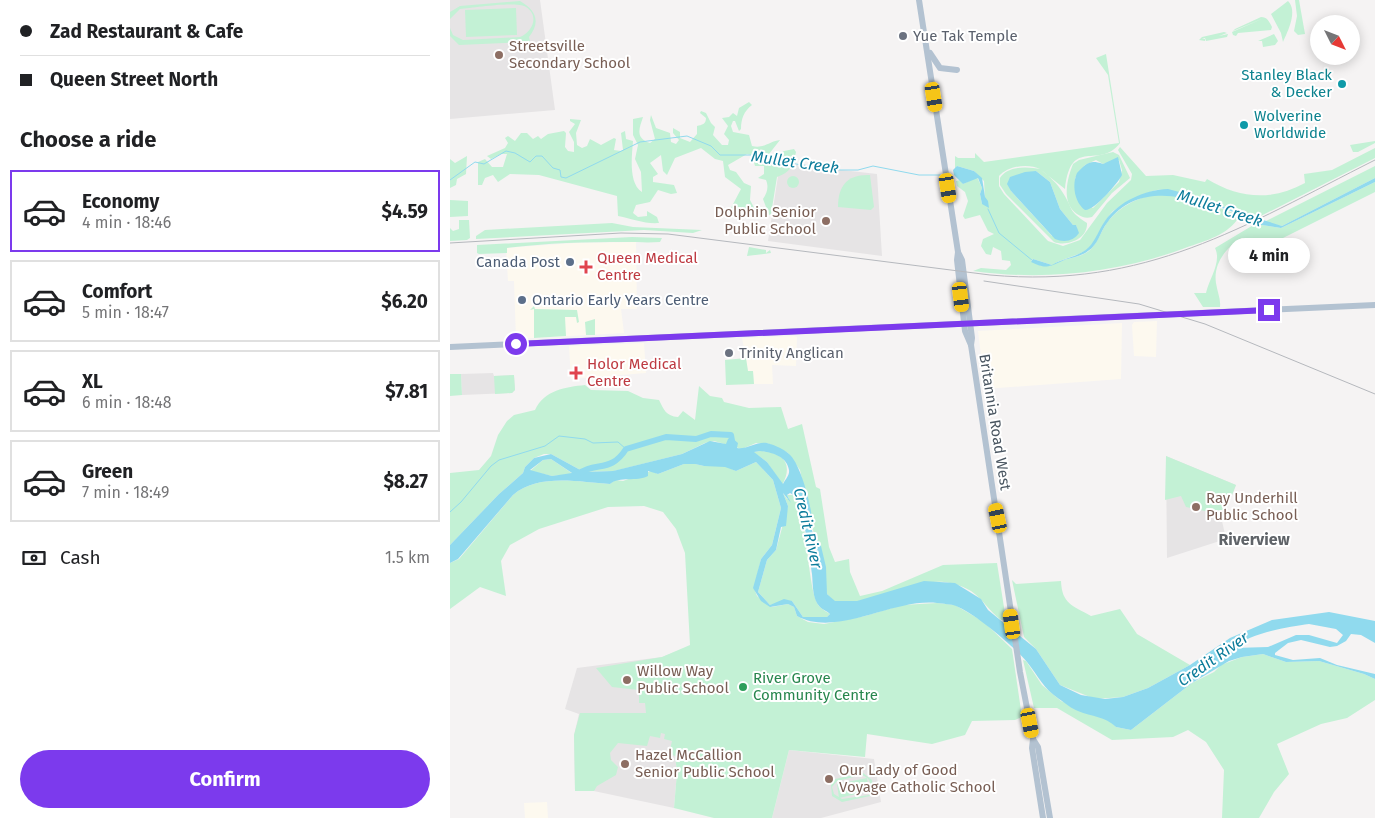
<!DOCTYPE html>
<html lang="en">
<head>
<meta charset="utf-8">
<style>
	:root { --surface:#fff; --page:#f2f2f2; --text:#202124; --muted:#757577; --line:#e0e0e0; --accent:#7c3aed }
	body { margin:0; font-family:"Fira Sans",sans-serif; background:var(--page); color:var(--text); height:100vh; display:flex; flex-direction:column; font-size:19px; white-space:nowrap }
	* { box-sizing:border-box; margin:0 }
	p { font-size:16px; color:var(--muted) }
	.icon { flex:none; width:28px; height:28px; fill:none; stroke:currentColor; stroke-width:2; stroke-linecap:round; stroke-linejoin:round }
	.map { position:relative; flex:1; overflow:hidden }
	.side { display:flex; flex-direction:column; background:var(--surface); width:450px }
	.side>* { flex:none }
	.top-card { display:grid; align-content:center; height:110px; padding:0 20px; background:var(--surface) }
	.needle { width:32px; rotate:132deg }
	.controls { position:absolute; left:860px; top:15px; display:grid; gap:10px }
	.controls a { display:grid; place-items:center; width:50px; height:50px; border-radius:50%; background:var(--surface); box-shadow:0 2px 12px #0003; font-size:25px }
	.end { position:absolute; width:22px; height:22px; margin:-11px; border:6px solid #7c3aed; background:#fff; box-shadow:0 0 0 2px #fff }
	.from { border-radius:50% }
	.bubble { position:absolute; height:35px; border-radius:18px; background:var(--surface); box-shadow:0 2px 12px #0003; font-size:16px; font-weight:700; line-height:35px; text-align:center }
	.car { position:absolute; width:15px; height:30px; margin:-15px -8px; border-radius:6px; box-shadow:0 0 4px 1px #0007; background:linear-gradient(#f5c518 24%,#345 0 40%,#f5c518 0 76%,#345 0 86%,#f5c518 0) }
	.top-card b { display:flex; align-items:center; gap:18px; height:48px; font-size:19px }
	.top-card b+b { border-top:1px solid var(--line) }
	.top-card i { width:12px; height:12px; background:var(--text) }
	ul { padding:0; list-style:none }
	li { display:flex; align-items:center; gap:15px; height:82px; margin:0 10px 8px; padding:0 10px; border:2px solid var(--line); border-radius:0px }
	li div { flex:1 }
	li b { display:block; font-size:19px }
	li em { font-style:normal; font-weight:700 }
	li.current { border-color:var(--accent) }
	li>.icon { width:45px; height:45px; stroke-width:1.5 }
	h2 { padding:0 20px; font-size:22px; line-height:60px }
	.pay { display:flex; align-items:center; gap:12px; height:55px; padding:0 20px; font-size:19px }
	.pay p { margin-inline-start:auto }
	.button { display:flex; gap:10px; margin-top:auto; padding:10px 20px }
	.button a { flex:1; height:58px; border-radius:30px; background:var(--accent); color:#fff; font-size:20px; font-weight:700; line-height:58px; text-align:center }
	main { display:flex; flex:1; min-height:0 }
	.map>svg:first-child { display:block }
</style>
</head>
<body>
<main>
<section class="side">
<div class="top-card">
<b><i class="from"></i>Zad Restaurant &amp; Cafe</b>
<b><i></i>Queen Street North</b>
</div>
<h2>Choose a ride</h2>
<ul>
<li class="current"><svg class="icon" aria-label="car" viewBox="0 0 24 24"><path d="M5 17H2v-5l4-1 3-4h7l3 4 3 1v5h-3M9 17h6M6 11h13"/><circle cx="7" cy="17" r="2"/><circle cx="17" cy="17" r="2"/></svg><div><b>Economy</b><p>4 min · 18:46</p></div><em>$4.59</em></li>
<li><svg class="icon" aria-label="car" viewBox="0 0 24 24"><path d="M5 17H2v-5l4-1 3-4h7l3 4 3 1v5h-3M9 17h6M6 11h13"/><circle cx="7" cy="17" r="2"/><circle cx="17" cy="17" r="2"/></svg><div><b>Comfort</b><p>5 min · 18:47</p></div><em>$6.20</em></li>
<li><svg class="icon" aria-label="car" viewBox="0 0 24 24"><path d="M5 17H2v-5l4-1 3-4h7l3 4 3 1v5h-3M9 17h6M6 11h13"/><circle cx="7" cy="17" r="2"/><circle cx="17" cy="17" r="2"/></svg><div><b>XL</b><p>6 min · 18:48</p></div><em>$7.81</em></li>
<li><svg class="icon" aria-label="car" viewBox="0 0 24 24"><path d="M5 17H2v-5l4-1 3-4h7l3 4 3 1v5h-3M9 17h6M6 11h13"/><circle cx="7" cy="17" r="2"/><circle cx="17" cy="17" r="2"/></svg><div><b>Green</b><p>7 min · 18:49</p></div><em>$8.27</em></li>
</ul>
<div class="pay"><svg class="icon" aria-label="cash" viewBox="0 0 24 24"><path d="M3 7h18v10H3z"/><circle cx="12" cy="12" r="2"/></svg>Cash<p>1.5 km</p></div>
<div class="button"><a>Confirm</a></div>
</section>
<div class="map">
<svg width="925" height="818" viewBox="0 0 925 818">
	<rect width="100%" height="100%" fill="#f5f3f3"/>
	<g fill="#fdf9ef">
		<polygon points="186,242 187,309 171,309 174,333 66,339 64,281 58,281 56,248 124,243"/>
		<polygon points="707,321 706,357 684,356 682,325 684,322"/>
		<polygon points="672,323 671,379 535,389 528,331"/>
		<polygon points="344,336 347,337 346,366 322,365 323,384 304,384 303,372 298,371 292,338"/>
		<polygon points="194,343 196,373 121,379 119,346"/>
		<polygon points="97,802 98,818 75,818 74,803"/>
	</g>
	<g fill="#e6e4e5">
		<polygon points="0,0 90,0 105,110 0,119"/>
		<polygon points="330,163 427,174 432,256 318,241"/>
		<polygon points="43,373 44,376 64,375 65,390 62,393 12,395 11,374"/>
		<polygon points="716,456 786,485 772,521 776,539 717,558"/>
		<polygon points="233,649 225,756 227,772 224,808 139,790 125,791 124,735 129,714 115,709 127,668 212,657"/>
		<polygon points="339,750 424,759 431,802 371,818 322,818"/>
	</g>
	<g fill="#c3f1d5" fill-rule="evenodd">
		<polygon points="845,0 849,0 855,34 848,35 844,31 847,16"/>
		<path d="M70 1C86 10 91 22 79 37L80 42 9 45 0 36V28L3 35 13 40 70 37C82 32 90 16 76 7 65 1 24 8 10 9L0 19V12L10 6Z"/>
		<path d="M838 1C848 11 838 31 833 42L831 33 821 14Z"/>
		<polygon points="66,8 67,35 16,37 15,10"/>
		<path d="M811 17C817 17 819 21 822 27L821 30 788 33 786 36 783 35 782 32 814 18 783 31 785 29Z"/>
		<polygon points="774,32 777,33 769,36 778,34 777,37 756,41 755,38 752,39 755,39 755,41 749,40 752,37"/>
		<polygon points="824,34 828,41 825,45 813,47 812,41 808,41"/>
		<path d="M656 54 670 143C649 171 621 135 615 189L591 170C599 176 608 184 613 193 624 210 617 210 637 223 638 239 617 247 604 242L556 194 550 185V178C558 165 579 167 590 169 578 163 558 166 549 176V186L554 194 598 241 613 246 630 240 657 203 681 180 682 174 668 150 670 147 696 176 723 175 755 182 757 179C790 199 822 201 855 183L854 174 882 170 925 148V158L805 219C789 211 723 187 707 190 696 192 670 205 662 212 652 223 648 242 636 250 625 257 613 258 602 265L583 259 581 261C594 268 597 267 609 262 620 257 632 258 641 249 647 243 650 234 655 226 665 209 688 196 709 194 736 192 765 206 790 216 777 236 757 240 735 248 668 273 594 281 523 271L531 268 556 270 561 265 560 261 552 260 551 251 543 247 541 255 536 254 531 246 533 239 544 234 538 231 530 215 515 219 513 216 518 201 515 192 507 186 506 181 510 180 513 184 527 177 532 188 530 194 532 204 535 200 534 181 524 171 507 166 505 169V156L508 158H525V153L534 162 669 143 658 75 646 58ZM586 171 600 182 610 209 623 225H626L627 229 602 236 561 191Z"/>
		<path d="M299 102 302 105C294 111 291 119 291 129L289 131 285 121H283L281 126 283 132 299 135 302 146C314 149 320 141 330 140L319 154 320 158 323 159 334 151 344 149 346 152C343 166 341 172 327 177L321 214 319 215 313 199C317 193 319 187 316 180L308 178 314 174V166H305L302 155 297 154 278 165 280 170 286 172 294 183 301 186 300 200 308 215 304 218 293 216 288 220 281 208 291 189 275 177 273 161 265 159 251 148 225 158 217 175 213 171 211 155 200 163 208 174 203 177V182L224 185 227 193 221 194 208 190 200 202 186 205 183 213 188 217 197 216V211L207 217 209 223C194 224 183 219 168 216L167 196 89 175 60 174 48 182 43 175 35 178 32 185H28V162L35 159 42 167H53L57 154H51L41 159 37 156 55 148 58 143 55 138 58 136 65 141 71 133H77L83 139 88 136 91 139 98 134 114 131 116 133 115 147 118 151 124 152V142L119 132 125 124 120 121V119L131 120 126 133 127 145 132 148 137 146 140 139 151 145 164 138 166 139 164 150 171 151 173 150 171 133 175 131 176 139 183 141C182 155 178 183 192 192L191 172 185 159 188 145 183 135V119L193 117C190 127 184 138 200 143L205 139 200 120 201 115 206 128 220 133 221 142 226 144 229 140 223 133V128L230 132V138L240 142 247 134V126C252 125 256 124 256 118L250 113 251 111 256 113 261 123 265 127 263 135 272 145H278L279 140 274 134 278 126 272 118 279 117 283 113 287 116 289 108Z"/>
		<polygon points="925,141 925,143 908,152 903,152 900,145"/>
		<path d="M663 152 669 155 680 178 662 193 642 217C636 219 632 217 627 214 611 203 617 179 623 164L629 160ZM646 160 653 164 669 160 672 170 669 182 643 208 627 199 625 178 635 165Z"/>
		<polygon points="17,156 16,174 7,179 6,185 0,188 0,159 5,163"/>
		<polygon points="925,166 925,178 832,226 814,222"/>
		<path d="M420 175 424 207 421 210 388 207C388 186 397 174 420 175Z"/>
		<circle cx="343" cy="182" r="6"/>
		<path d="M925 182V192L811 249 792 238C776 247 763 264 766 283 767 291 771 299 770 307H753L744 293H756C759 279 772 262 765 248L805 224 831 228Z"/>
		<polygon points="0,200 18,201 18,216 0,217"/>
		<polygon points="9,220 19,220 20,238 17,240 0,241 0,228 3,231 9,229"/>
		<polygon points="162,223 183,227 252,230 243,233 194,230 26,239 26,236 35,230"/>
		<path d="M182 237 212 238 210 242C197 243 187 242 176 242 136 242 96 243 57 248V253L29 254 27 253V245Z"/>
		<polygon points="299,247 316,250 316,253 320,250 321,253 297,256"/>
		<polygon points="84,306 85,309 127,310 129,322 127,323 126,317 115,317 116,336 84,338 84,309 80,310"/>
		<polygon points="145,319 145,335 136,335 135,322"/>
		<polygon points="296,358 298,371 303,371 304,384 276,385 275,360"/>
		<polygon points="0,374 11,374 12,395 0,396"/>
		<polygon points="64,375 65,390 62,393 45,394 44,376"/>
		<path d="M135 385 141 390 178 391 193 398 209 400C214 410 216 416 228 417L233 411 245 420 249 386 260 396 272 398 274 402 299 408 331 407 338 429 352 424 366 487 370 489 379 547 385 562 399 559 400 572 410 596 432 591 493 565 547 563 556 620H551C539 611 533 599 521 591 483 568 447 594 409 601 401 602 393 601 385 602L377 594 350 470 338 453 317 443H306L292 449 264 441 255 443 232 454 164 471 134 472 101 454H94L84 458 75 467 73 473 49 494 0 545V473L29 470 41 456 48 435 57 421 64 415 85 410C94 390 116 387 135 385Z"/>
		<path d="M310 451C333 452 344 464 332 485L317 462 303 452Z"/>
		<polygon points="716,456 786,485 774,515 736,507 731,496 715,500"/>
		<polygon points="101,459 123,474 102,476 80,471 93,460"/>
		<path d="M306 462 323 480 331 508 322 545 311 559 304 588 307 596 322 607 338 604 344 607 347 616 358 622 374 624 415 616 452 605 487 603 505 605 534 622 562 649 572 717 565 720 522 721 515 735 482 744 417 734 415 757 339 750 322 818H264L224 808 227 772 225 756 219 754 222 741 214 739 215 734 211 733 210 738 200 736 197 746 168 743 160 753 161 760 168 767 166 775 147 786 144 791H125L124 735 130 713H196L195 703H189V690L162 687 146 668 212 657 240 645 235 553 226 529 213 512 194 506 158 507 89 529 60 545 51 561 56 596 30 587 0 609V563L9 559 63 495C88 473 129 482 160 484L165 480 173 481 201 471 208 474 234 464H245L254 466H275L286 471Z"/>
		<path d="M333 493 337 499H339L337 495H344C359 519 357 596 370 607 373 610 377 612 380 614L377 617H353L342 601 320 605 308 592 317 560 326 550 338 506Z"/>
		<path d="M562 580 566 584 611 581C612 604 622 605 641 616L670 609 687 634 740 665 698 688 673 697 645 699 610 685 586 649 574 637Z"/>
		<polygon points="813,654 836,662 869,661 914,674 925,679 925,700 897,718 871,724 827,744 839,774 824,792 809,818 772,818 774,770 756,742 738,730 723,737 662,740 607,708 584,708 573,660 576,661 592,685 611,701 660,721 666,727 681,730 742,683 764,672 771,665 792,657"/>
		<path d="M413 773 422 780 423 789 420 796 392 802 382 796 381 785 385 779ZM412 775C421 778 423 787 419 795L392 799 384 794 382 787 387 781Z"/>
		<polygon points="417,778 419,791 389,798 387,784"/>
	</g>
	<g fill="#90daee" fill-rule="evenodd">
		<path d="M668 157 672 175C668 183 644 211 635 210 624 202 622 184 627 173 638 162 640 160 653 164Z"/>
		<polygon points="507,166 524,171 532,178 535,197 538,201 539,208 532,204 530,194 532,188 528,178 513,184 504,175 503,170"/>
		<path d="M586 171 600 182 610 209 623 225H626L629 233C624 241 614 243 605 239L561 191 557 184 560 177 575 172Z"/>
		<polygon points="925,178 925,182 831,228 805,224 813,220 832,226"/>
		<path d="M718 189 752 198 805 219 800 221C787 211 766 206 750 202 716 192 680 191 657 223 650 232 648 245 638 251 629 258 619 257 610 262 597 268 594 268 581 262L583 259 602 265C613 258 629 257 639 247 646 240 649 229 655 221 669 201 695 190 718 189Z"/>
		<path d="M282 438 288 443 287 448C296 450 307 441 317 443 325 445 336 450 341 456 352 468 365 516 362 531L371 546 376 567 377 594 385 601H407L474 581 505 583 531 599 538 610 586 649 610 685 631 695 655 699 673 697 698 688 740 665 780 638 822 620 879 612 925 621V643L911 635 901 634 896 641 887 646 880 647 851 640 838 643 825 653V655L843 660 870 658 887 665 925 674V679L914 674 869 661 836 662 813 654 792 657 779 661 742 683 681 730 666 727C655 716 642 717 628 711 622 709 615 703 609 699 593 688 589 677 577 662 565 647 523 612 506 606 501 604 493 604 487 603 443 598 387 638 347 616L344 607 338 604 320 607 311 601 303 588 311 559 322 545 331 508 323 480 306 462 286 471 275 467 254 466 245 464H234L208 474 198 471V476C187 482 169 476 160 484 129 482 88 473 63 495L8 559 0 563V545L49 494 73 473 75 467 84 458 101 454 134 472 163 471 232 454 260 441 276 444 278 439ZM310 451C321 452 337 456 339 470 340 475 335 480 333 484L317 462 304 452ZM101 459 122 473 102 476 80 470 93 460ZM333 493 341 503 337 495 340 493C353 498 360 559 362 574 363 584 362 599 370 607 373 610 377 611 380 614L377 617H353L342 601 334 599 320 605 308 592 317 560 326 550 331 527 336 526 338 506ZM859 624 886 629 893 635 887 643 859 635H846L818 647 784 648C799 633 838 627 859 624Z"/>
	</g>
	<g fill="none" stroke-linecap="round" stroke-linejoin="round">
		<g stroke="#90daee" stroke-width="1">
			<polyline points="0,180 25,162 34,164 56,151 65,153 80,162 86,156 92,156 103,168 110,170 111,177 116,178 190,142 237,136 261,146 270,155 303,155 331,162 390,170 408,170 423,166 469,175 490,175"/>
			<polyline points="538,209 549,233 583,261"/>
			<polyline points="0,512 11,502 41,466 49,460 95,446 109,436 135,439 143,443 168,442 176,449"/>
		</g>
		<path stroke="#90daee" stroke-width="6" d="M125 476C146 460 160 474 176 449L216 437 246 439 261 434 281 435 283 446"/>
		<g stroke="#b3c2d1" stroke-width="6">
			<polyline points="469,0 508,252 512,260 522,338 521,345 570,672 583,739 588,747 600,818"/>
			<polyline points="480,53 490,68 507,70"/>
			<polyline points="508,252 507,260 515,331 521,345"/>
			<polyline points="0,347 925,305"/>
			<polyline points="583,739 582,748 593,818"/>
		</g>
		<g stroke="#b5b8bd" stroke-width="1">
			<path d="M0 243 171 233 218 234 540 275C696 289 792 227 925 160"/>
			<polyline points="534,281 689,304 755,324 925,394"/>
		</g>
	</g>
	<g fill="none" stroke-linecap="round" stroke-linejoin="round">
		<polyline stroke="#7c3aed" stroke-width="6" points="66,344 819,310"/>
	</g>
	<g fill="#6b7280" stroke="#fff" stroke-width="2">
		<circle cx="453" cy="36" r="5"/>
		<circle cx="279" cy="353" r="5"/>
	</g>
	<g fill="#8d6e63" stroke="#fff" stroke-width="2">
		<circle cx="49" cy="55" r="5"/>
		<circle cx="376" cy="221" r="5"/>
		<circle cx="746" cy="507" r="5"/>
		<circle cx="177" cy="680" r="5"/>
		<circle cx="175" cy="764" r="5"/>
		<circle cx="379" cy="779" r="5"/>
	</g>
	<g fill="#0f9aa8" stroke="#fff" stroke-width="2">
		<circle cx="892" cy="84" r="5"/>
		<circle cx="794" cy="125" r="5"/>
	</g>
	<g fill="#5c6f8a" stroke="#fff" stroke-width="2">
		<circle cx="120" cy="262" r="5"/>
		<circle cx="72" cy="300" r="5"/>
	</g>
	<g fill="#e0444e" stroke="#fff" stroke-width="2">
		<path d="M133.5 259.5h5v5h5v5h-5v5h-5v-5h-5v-5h5z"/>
		<path d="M123.5 365.5h5v5h5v5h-5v5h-5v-5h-5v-5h5z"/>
	</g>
	<circle fill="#2e9e5b" stroke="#fff" stroke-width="2" cx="293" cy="687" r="5"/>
	<g text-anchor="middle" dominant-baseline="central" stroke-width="4" stroke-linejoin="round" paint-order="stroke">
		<g font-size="15" fill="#5b616d" stroke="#fff" text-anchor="start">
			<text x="463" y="36">Yue Tak Temple</text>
			<text x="289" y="353">Trinity Anglican</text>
		</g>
		<g font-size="15" fill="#785e54" stroke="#fff" text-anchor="start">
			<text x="59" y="46">Streetsville<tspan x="59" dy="17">Secondary School</tspan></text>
			<text x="366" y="212" text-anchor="end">Dolphin Senior<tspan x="366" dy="17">Public School</tspan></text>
			<text x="756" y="498">Ray Underhill<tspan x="756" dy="17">Public School</tspan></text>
			<text x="187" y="671">Willow Way<tspan x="187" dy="17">Public School</tspan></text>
			<text x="185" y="755">Hazel McCallion<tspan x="185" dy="17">Senior Public School</tspan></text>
			<text x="389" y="770">Our Lady of Good<tspan x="389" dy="17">Voyage Catholic School</tspan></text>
		</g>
		<g font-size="15" fill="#0d838f" stroke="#fff" text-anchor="end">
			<text x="882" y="75">Stanley Black<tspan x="882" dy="17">&amp; Decker</tspan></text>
			<text x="804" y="116" text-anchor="start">Wolverine<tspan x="804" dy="17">Worldwide</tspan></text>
		</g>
		<g font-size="15" fill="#be3a42" stroke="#fff" text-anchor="start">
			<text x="147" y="258">Queen Medical<tspan x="147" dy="17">Centre</tspan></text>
			<text x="137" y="364">Holor Medical<tspan x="137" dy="17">Centre</tspan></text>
		</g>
		<g font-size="15" fill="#4e5e75" stroke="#fff" text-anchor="end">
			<text x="110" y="262">Canada Post</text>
			<text x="82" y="300" text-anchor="start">Ontario Early Years Centre</text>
		</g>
		<g font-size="15" fill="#4a5661" stroke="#fff">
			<text transform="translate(545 422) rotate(81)">Britannia Road West</text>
		</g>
		<g font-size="15" fill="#27864d" stroke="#fff" text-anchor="start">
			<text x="303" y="678">River Grove<tspan x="303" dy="17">Community Centre</tspan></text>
		</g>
		<g font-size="16" font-style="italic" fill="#0c7c9b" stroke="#fff">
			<text transform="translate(345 162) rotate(8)">Mullet Creek</text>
			<text transform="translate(770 208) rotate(18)">Mullet Creek</text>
			<text transform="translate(358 528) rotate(77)">Credit River</text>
			<text transform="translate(763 659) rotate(-35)">Credit River</text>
		</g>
		<g font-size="16" font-weight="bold" fill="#5f6368" stroke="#fff">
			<text x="804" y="539">Riverview</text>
		</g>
	</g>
</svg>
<div class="controls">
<a><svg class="needle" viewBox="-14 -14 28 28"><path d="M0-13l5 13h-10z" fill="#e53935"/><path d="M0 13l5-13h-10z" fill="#757577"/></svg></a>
</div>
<i class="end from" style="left:66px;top:344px"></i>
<i class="end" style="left:819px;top:310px"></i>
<div class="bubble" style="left:778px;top:238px;width:82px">4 min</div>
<i class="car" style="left:484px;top:97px;rotate:171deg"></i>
<i class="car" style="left:498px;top:188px;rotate:171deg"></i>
<i class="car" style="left:511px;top:297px;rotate:173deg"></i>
<i class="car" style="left:548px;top:518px;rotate:348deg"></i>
<i class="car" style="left:562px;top:624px;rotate:352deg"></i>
<i class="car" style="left:580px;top:723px;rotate:169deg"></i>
</div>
</main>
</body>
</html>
